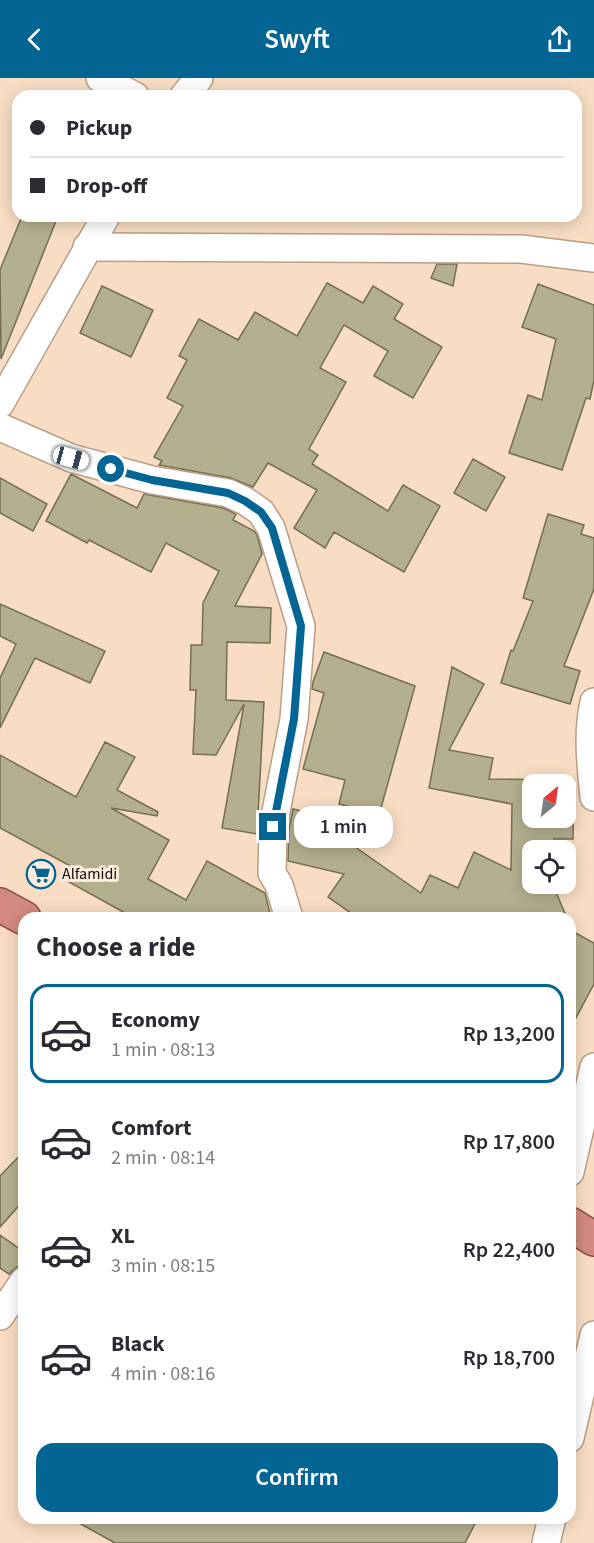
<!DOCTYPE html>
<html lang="en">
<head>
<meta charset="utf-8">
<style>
	:root { --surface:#fff; --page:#f2f2f3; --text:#2b2b33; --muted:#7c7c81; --line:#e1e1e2; --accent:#036594 }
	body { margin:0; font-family:"Source Sans 3",sans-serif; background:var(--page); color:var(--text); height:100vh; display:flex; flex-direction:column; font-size:22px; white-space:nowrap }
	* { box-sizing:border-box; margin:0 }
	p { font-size:20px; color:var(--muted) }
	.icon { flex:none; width:33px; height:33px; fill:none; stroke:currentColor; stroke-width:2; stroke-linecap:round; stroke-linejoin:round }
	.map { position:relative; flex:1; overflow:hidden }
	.side { position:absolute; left:18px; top:834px; width:558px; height:612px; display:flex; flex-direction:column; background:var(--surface); border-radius:18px; box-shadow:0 3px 15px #0003 }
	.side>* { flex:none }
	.top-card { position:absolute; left:12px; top:12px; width:570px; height:132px; border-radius:18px; box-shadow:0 3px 15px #0003; display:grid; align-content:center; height:132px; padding:0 18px; background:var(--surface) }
	.needle { width:39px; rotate:29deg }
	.controls { position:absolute; left:522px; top:696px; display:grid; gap:12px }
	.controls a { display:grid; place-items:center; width:54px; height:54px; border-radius:12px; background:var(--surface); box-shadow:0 3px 15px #0003; font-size:30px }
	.end { position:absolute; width:27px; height:27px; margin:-14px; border:8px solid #036594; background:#fff; box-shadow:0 0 0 3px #fff }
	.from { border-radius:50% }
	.bubble { position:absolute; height:42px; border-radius:18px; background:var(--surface); box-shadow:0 3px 15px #0003; font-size:20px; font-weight:600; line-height:42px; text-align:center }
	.car { position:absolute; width:18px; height:36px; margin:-18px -9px; border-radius:8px; box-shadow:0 0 4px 2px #0007; background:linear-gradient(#fff 24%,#345 0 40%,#fff 0 76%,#345 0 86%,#fff 0) }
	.top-card b { display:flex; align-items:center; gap:21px; height:57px; font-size:22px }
	.top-card b+b { border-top:2px solid var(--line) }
	.top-card i { width:15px; height:15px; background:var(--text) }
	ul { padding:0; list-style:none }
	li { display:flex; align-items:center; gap:18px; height:99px; margin:0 12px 9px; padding:0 6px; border:3px solid transparent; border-radius:18px }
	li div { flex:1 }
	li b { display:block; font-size:22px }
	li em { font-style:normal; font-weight:600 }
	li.current { border-color:var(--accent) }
	li>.icon { width:54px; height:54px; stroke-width:1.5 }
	h2 { padding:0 18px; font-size:27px; line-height:72px }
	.button { display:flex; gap:12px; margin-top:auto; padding:12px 18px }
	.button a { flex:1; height:69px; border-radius:18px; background:var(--accent); color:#fff; font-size:24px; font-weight:600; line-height:69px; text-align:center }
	header { display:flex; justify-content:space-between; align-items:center; height:78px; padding:0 18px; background:var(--accent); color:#fff; font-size:27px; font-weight:600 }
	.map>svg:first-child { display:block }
</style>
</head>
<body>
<header><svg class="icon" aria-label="back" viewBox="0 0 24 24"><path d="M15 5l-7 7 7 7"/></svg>Swyft<svg class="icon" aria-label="share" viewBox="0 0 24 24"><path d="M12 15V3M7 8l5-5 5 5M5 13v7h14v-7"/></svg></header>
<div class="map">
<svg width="594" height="1465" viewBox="0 0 594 1465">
	<rect width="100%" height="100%" fill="#f8ddc4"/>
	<g fill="#b4af8f" stroke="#736e50" stroke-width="1.5" fill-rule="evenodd">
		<polygon points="22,138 58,138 1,281 0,192"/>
		<polygon points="437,186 457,186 453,208 431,200"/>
		<polygon points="327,205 363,225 373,208 403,226 394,241 442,269 413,320 374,298 388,273 344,247 320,290 346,304 309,371 318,377 312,386 388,433 403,407 440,428 404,494 334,454 325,470 294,450 317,412 268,385 253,409 231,400 159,387 162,383 154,379 183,328 167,320 187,282 179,278 199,241 238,262 255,234 297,258"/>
		<polygon points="538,206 594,227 594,302 590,321 586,320 562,392 509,375 528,317 542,322 556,261 522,249"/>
		<polygon points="102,208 153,232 131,279 80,255"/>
		<polygon points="473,381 505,399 486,433 454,415"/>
		<polygon points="71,396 137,430 144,416 223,430 236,436 233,442 254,453 257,457 262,476 235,528 271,530 270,565 227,564 226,622 264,624 257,756 222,750 244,626 216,677 193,676 196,612 190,612 191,567 202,567 203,525 219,493 166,465 151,494 89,462 87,465 46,443"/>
		<polygon points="0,400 47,426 33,453 0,435"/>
		<polygon points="548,436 584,447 581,456 594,460 594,511 564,588 580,593 570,626 501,605 511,572 513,573 533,523 523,520"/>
		<polygon points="0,526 105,573 90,605 35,580 0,650 0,600 16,566 0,558"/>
		<polygon points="324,574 415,608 379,737 339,726 345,702 303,691 324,615 312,611 313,604"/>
		<path d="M452 589 484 606 449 672 493 680 489 701 574 702 573 761H554L560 772H532V806H566V785L574 803 555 812 567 840H358L328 819 344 796 288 783 289 751 293 731 305 734 421 815 430 797 458 810 474 774 511 792 512 726 429 710ZM532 706H566V740H532Z"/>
		<polygon points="105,664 135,679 117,712 158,734 157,738 111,730 169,762 148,801 186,822 207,783 265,815 271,840 134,840 69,804 76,791 0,750 0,677 76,719"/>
		<polygon points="570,852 594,865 594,906 570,951"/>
		<polygon points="24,1073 24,1122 0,1149 0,1098"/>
		<polygon points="0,1157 24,1174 24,1187 17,1189 9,1196 0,1190"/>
		<polygon points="70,1440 478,1440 465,1465 115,1465"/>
	</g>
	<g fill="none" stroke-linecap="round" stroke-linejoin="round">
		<g stroke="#b89e87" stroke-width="30">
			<g id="minor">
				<polyline points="100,0 135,18"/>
				<polyline points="184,18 199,0"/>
				<polyline points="87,169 521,171 594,180"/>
				<polyline points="0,326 106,138"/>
				<polyline points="0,349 71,380 152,402 228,415 245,423 261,434 271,450 301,548 294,641 273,749 272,795 279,807 289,840"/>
				<path d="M594 624C587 655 591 688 594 719"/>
				<polyline points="570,1094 594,989"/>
				<polyline points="0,1238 24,1203"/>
				<polyline points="570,1360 594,1257"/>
				<polyline points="546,1465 552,1440"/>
			</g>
		</g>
		<g stroke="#884b3e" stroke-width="36">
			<g id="trunk">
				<polyline points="0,827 24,840"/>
				<polyline points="570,1146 594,1161"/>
			</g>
		</g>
		<use href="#minor" stroke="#fff" stroke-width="27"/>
		<use href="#trunk" stroke="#d28a7e" stroke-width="33"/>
	</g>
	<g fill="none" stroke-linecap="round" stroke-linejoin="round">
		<polyline stroke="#036594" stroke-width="8" points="111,391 152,402 228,415 245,423 261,434 272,450 301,548 294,641 273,749"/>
	</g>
	<defs>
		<g id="supermarket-ring" transform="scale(1.5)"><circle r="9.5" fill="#fdedde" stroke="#036594" stroke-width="1.5"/><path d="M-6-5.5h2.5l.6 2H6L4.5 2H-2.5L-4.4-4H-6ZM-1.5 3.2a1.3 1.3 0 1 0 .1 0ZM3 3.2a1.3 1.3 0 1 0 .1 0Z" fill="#036594"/></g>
	</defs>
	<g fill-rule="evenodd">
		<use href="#supermarket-ring" x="41" y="796"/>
	</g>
	<g text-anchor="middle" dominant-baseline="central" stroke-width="6" stroke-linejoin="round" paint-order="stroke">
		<g font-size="16" fill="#130b04" stroke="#fdedde" text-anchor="start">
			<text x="62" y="796">Alfamidi</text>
		</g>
	</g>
</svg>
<div class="controls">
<a><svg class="needle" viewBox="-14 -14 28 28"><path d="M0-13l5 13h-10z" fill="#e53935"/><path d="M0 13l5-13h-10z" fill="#7c7c81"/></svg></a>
<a><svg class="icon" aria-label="locate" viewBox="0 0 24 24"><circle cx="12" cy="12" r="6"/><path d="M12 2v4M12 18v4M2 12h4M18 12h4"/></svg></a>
</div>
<i class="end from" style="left:111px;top:391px"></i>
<i class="end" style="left:273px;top:749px"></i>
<div class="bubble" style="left:294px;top:728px;width:99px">1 min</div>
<i class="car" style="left:71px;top:380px;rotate:105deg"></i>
<div class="top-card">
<b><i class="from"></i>Pickup</b>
<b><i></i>Drop-off</b>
</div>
<section class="side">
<h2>Choose a ride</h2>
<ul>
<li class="current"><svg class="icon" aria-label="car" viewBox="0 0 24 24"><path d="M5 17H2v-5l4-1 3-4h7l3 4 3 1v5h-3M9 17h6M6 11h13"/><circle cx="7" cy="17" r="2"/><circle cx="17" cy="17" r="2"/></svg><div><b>Economy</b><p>1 min · 08:13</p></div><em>Rp 13,200</em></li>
<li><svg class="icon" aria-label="car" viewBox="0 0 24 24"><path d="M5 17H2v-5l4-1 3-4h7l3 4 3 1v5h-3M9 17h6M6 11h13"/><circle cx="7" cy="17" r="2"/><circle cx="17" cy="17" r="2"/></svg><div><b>Comfort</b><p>2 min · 08:14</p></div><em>Rp 17,800</em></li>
<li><svg class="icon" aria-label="car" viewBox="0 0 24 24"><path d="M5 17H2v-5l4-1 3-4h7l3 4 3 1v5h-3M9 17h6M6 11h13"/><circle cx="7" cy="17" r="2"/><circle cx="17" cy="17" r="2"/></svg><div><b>XL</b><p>3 min · 08:15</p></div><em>Rp 22,400</em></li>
<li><svg class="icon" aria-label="car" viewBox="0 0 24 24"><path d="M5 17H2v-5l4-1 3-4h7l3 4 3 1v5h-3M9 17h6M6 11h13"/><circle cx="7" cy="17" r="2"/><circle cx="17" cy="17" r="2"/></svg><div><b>Black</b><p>4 min · 08:16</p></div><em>Rp 18,700</em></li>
</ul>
<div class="button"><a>Confirm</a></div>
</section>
</div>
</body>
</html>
